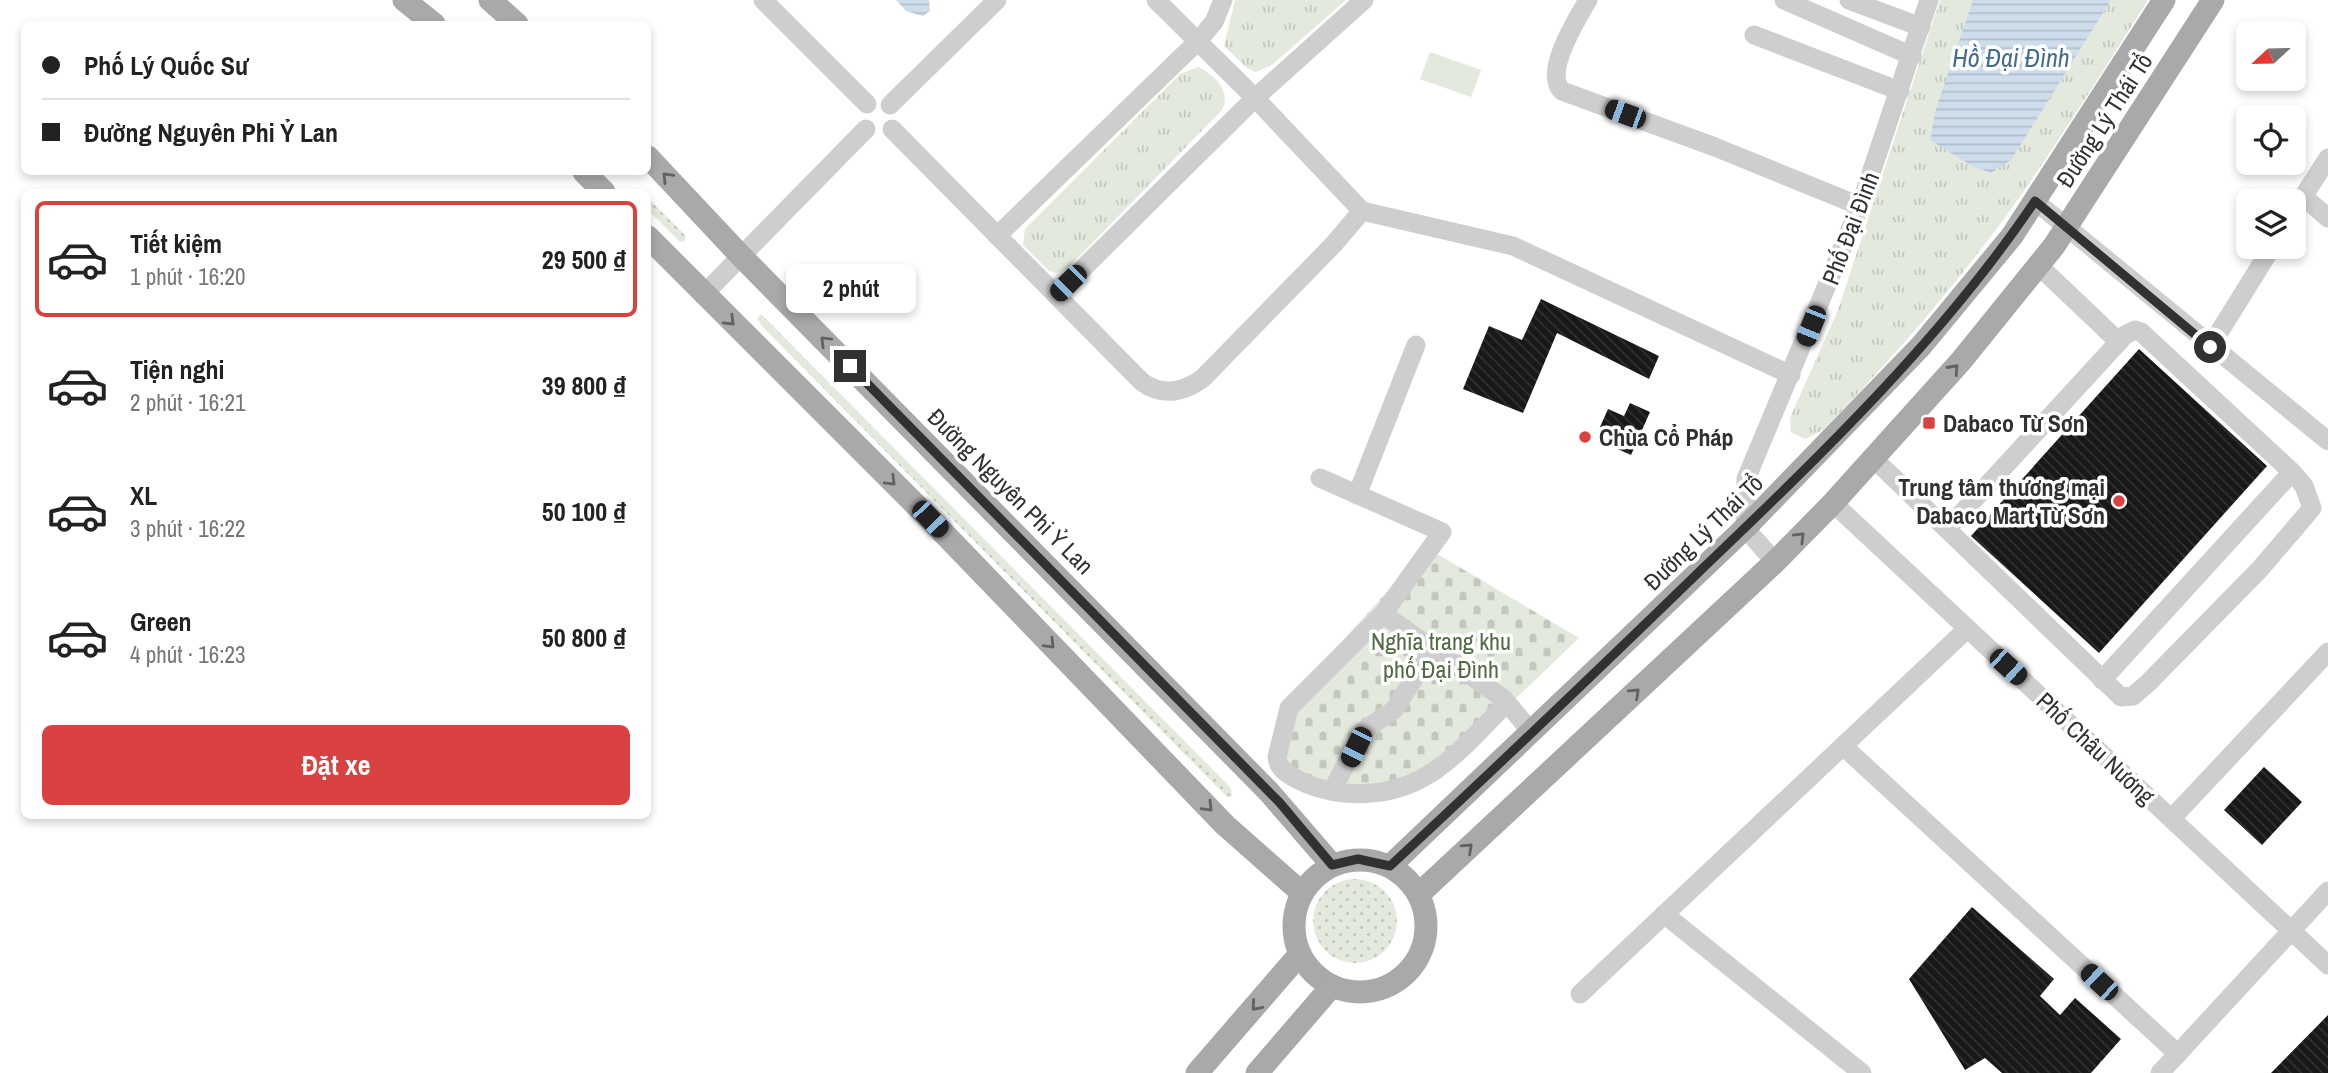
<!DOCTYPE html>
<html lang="vi">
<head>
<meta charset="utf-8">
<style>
	:root { --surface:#fff; --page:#f2f2f2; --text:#222; --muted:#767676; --line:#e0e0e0; --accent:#da4141 }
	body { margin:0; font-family:"Archivo Narrow",sans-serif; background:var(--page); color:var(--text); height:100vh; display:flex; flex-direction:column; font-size:26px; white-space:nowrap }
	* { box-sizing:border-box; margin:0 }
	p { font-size:23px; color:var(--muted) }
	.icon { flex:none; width:38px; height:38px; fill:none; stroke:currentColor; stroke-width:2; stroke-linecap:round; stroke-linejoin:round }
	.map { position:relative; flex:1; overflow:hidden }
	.details { position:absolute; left:21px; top:189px; width:630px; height:630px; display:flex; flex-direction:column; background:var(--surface); border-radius:10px; box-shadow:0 4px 10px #0003 }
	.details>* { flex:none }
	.banner { position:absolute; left:21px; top:21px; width:630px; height:154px; border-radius:10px; box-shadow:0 4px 10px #0003; display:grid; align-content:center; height:154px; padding:0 21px; background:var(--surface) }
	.needle { width:46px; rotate:248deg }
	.fabs { position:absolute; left:2236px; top:21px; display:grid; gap:14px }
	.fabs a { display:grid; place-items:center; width:70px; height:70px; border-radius:10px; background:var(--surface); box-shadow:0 4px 10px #0003; font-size:35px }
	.end { position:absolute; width:32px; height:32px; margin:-16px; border:9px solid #313131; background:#fff; box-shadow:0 0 0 4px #fff }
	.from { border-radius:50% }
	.bubble { position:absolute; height:49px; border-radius:10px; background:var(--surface); box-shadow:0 4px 10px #0003; font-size:23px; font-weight:800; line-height:49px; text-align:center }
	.car { position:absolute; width:21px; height:42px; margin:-21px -10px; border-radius:9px; box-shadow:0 0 5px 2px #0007; background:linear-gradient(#222 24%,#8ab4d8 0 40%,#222 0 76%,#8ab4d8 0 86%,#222 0) }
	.banner b { display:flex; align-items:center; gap:24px; height:66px; font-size:26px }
	.banner b+b { border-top:2px solid var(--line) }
	.banner i { width:18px; height:18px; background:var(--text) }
	ul { padding:12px 0 0; list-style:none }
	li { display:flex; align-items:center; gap:21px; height:116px; margin:0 14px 10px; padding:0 7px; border:4px solid transparent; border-radius:10px }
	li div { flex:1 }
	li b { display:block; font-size:26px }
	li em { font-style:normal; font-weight:800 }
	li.current { border-color:var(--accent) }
	li>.icon { width:63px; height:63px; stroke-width:1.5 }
	.action { display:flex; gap:14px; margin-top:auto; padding:14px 21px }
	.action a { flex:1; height:80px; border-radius:10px; background:var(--accent); color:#fff; font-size:28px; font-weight:800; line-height:80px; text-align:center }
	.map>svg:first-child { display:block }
</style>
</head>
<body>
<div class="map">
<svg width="2328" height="1073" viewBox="0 0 2328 1073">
	<defs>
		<pattern id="grass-dots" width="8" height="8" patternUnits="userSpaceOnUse" patternTransform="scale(1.75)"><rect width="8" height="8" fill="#e3e9dd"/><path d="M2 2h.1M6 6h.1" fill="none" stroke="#c3c8be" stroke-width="1.8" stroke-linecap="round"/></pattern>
		<pattern id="cemetery-stones" width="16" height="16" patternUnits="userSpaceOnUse" patternTransform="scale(1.75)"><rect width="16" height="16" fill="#e3e9dd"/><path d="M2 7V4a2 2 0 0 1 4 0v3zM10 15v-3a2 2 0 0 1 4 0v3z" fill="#c3c8be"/></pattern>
		<pattern id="park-tufts" width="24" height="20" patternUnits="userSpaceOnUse" patternTransform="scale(1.75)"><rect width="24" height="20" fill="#e3e9dd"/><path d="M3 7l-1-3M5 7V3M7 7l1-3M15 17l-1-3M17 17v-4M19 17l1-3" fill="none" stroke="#c3c8be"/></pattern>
		<pattern id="water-rules" width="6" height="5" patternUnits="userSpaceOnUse" patternTransform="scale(1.75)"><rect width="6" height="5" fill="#ceddeb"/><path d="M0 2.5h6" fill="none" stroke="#b1beca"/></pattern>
		<pattern id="building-back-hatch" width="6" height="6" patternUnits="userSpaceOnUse" patternTransform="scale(1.75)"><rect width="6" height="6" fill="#181818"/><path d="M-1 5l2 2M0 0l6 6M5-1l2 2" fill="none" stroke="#313131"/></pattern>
	</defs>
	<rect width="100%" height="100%" fill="#fff"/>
	<g fill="url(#grass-dots)">
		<polygon points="648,198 686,236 684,242 679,241 648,210"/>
		<polygon points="761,314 1231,788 1232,797 1227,797 762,326 757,319"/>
		<circle cx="1355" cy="921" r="42"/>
	</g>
	<polygon fill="url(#cemetery-stones)" points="1427,548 1579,638 1434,777 1388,797 1280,772 1291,697"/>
	<g fill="url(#park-tufts)">
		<polygon points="1235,0 1346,0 1272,65 1256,72 1247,68 1224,46"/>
		<path d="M1940 0H2148C2101 74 2055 148 2004 219 1949 293 1888 364 1823 430L1805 439 1791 432 1790 418 1838 310Z"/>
		<path d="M1198 67C1215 75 1233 93 1221 111L1067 269 1056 273 1049 271 1023 245 1025 229 1180 74Z"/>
	</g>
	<polygon fill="#e3e9dd" points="1430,52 1481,70 1471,97 1420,79"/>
	<g fill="url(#water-rules)">
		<polygon points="896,0 929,0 930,11 923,16 906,11"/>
		<polygon points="1973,0 2111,0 2011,160 1991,173 1972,166 1930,140 1936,109"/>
	</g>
	<g fill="url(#building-back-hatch)">
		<polygon points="1541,299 1659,356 1649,379 1557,333 1523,413 1463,389 1489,326 1522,340"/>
		<polygon points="2139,349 2267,466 2099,653 1971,536"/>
		<polygon points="1630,403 1650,412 1631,455 1611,446 1617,435 1600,427 1608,409 1624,416"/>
		<polygon points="2264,767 2302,802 2262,845 2224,810"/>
		<polygon points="1972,907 2054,979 2040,996 2060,1015 2075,998 2121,1039 2091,1073 2002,1073 1985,1058 1965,1070 1909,979"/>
		<polygon points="2328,1015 2328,1073 2271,1073"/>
	</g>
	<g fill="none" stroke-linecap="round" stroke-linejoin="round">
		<g stroke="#cecece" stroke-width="19">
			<polyline points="763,0 867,104"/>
			<polyline points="1156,0 1255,98 1362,211 1513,246 1791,375"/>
			<path d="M1588 0C1577 19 1543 72 1562 91L1715 147 1860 206"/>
			<polyline points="1784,0 1912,56"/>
			<polyline points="1849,0 1921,27"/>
			<polyline points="1754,35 1900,91"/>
			<polyline points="890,105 997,0"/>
			<path d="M892 129 1142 382C1163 397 1184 392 1203 378L1333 245 1362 211"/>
			<polyline points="2303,196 2328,218"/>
			<polyline points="2035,201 2328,441"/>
			<polyline points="2294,211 2328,158"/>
			<polyline points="997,236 1198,41 1214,22 1223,0"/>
			<polyline points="2039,266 2119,342"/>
			<polyline points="703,295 866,129"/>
			<polyline points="1056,295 1255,98 1364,0"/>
			<polyline points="2210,347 2272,247"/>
			<polyline points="1873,458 2121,697 2133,696 2148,683 2260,569 2312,508 2304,486 2292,472 2141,332 2135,330 2125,335 1947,529"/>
			<polyline points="1320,478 1442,532 1383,614 1504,699 1532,733"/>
			<polyline points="1357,495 1416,345"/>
			<polyline points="1833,503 2328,965"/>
			<polyline points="1775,562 1745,528 1746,479 1860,206 1929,0"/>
			<path d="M1383 614 1289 708 1277 757C1278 772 1295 778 1307 784 1327 792 1350 795 1371 793 1433 789 1465 744 1507 703"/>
			<polyline points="2102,680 2292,472"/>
			<polyline points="1843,746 2178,1054"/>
			<polyline points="1332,791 1363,731 1394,710 1433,649"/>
			<polyline points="2172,818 2328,652"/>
			<polyline points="1664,914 1862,1073"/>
			<polyline points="1580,994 1967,629"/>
			<polyline points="2160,1073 2328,891"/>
		</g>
		<g stroke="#a9a9a9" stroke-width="23">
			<polyline points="404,0 434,24"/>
			<polyline points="490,0 517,24"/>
			<polyline points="648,157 741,256 1269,792 1332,865"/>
			<polyline points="584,172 604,192"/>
			<polyline points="648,237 930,519 1225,825 1302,893"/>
			<circle cx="1360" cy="926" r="66"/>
			<polyline points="1390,866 1745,528 1921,346 2012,236 2164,0"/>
			<polyline points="1419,894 1775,562 1833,503 1961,361 2054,246 2213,0"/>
			<polyline points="1197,1073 1300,954"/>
			<polyline points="1257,1073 1332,986"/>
		</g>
	</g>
	<defs><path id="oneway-chevron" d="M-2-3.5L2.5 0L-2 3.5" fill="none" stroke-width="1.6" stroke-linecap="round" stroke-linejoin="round" transform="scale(1.75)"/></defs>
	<g stroke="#616161">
		<use href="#oneway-chevron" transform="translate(667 177) rotate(-134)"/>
		<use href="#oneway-chevron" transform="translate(730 321) rotate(45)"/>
		<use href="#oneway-chevron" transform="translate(825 341) rotate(-135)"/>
		<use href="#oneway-chevron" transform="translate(1954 369) rotate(-48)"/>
		<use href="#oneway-chevron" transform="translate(891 481) rotate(45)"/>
		<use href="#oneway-chevron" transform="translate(1800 537) rotate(-45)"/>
		<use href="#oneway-chevron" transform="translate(1050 644) rotate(46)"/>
		<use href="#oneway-chevron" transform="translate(1635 693) rotate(-43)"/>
		<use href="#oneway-chevron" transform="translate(1208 807) rotate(46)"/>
		<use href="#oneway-chevron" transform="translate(1468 848) rotate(-43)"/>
		<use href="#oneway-chevron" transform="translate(1256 1006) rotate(131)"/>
	</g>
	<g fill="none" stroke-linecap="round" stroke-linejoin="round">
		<path stroke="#313131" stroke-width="9" d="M850 366 1280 803 1332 865 1358 859 1390 866C1495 769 1598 670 1701 570 1820 456 1943 338 2035 201L2210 347"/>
	</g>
	<g fill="#da4141" stroke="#fff" stroke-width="2.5">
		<rect x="1922" y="416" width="14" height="14" rx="3.5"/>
		<circle cx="1585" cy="437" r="7"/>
		<circle cx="2119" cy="501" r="7"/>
	</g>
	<g text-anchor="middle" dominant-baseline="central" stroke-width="7" stroke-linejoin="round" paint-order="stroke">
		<g font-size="24" fill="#313131" stroke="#fff">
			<text transform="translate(2104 120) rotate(-57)">Đường Lý Thái Tổ</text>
			<text transform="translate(1850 228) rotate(-69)">Phố Đại Đình</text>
			<text transform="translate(1011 491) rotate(45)">Đường Nguyên Phi Ỷ Lan</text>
			<text transform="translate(1703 532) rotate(-44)">Đường Lý Thái Tổ</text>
			<text transform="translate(2096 748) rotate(43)">Phố Châu Nương</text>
		</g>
		<g font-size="24" font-weight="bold" fill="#313131" stroke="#fff" text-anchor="start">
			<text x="1943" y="423">Dabaco Từ Sơn</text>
			<text x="1599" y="437">Chùa Cổ Pháp</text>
			<text x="2105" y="487" text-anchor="end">Trung tâm thương mại<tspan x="2105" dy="28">Dabaco Mart Từ Sơn</tspan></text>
		</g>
		<g font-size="24" fill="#516a41" stroke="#fff">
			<text x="1441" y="641">Nghĩa trang khu<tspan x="1441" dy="28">phố Đại Đình</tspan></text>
		</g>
		<g font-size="26" font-style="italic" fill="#436c8e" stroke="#fff">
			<text x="2011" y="57">Hồ Đại Đình</text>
		</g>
	</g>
</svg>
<div class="fabs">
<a><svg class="needle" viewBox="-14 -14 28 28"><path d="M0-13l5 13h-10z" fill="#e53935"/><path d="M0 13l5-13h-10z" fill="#767676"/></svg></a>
<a><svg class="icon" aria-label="locate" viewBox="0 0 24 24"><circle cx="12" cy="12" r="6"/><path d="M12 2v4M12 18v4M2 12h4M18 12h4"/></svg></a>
<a><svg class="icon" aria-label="layers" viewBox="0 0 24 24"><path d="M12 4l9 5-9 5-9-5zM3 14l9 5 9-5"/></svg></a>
</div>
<i class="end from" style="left:2210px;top:347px"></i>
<i class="end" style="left:850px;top:366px"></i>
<div class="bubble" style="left:786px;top:264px;width:130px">2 phút</div>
<i class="car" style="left:1625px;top:114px;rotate:290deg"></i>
<i class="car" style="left:1068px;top:283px;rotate:225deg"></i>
<i class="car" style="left:1811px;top:326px;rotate:202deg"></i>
<i class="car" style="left:930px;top:519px;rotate:136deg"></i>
<i class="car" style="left:2008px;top:667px;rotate:132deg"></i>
<i class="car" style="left:1356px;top:747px;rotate:206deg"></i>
<i class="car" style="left:2099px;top:982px;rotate:313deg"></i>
<div class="banner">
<b><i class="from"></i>Phố Lý Quốc Sư</b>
<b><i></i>Đường Nguyên Phi Ỷ Lan</b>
</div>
<section class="details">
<ul>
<li class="current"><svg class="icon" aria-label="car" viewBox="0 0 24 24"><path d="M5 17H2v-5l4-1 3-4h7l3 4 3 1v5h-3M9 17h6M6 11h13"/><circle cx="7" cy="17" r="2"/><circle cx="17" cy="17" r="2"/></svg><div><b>Tiết kiệm</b><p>1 phút · 16:20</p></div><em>29 500 ₫</em></li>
<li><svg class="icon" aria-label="car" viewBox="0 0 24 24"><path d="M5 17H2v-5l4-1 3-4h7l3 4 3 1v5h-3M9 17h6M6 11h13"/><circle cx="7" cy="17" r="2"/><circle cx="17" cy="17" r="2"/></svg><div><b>Tiện nghi</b><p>2 phút · 16:21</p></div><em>39 800 ₫</em></li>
<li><svg class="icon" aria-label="car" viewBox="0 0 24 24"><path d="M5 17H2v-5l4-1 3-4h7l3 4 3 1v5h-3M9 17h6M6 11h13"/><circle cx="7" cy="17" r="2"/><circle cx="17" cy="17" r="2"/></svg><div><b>XL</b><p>3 phút · 16:22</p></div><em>50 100 ₫</em></li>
<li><svg class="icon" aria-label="car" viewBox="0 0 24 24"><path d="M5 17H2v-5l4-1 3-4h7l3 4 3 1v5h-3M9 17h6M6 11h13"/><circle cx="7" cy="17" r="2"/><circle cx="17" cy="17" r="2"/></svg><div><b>Green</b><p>4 phút · 16:23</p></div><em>50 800 ₫</em></li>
</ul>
<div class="action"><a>Đặt xe</a></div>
</section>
</div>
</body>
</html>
